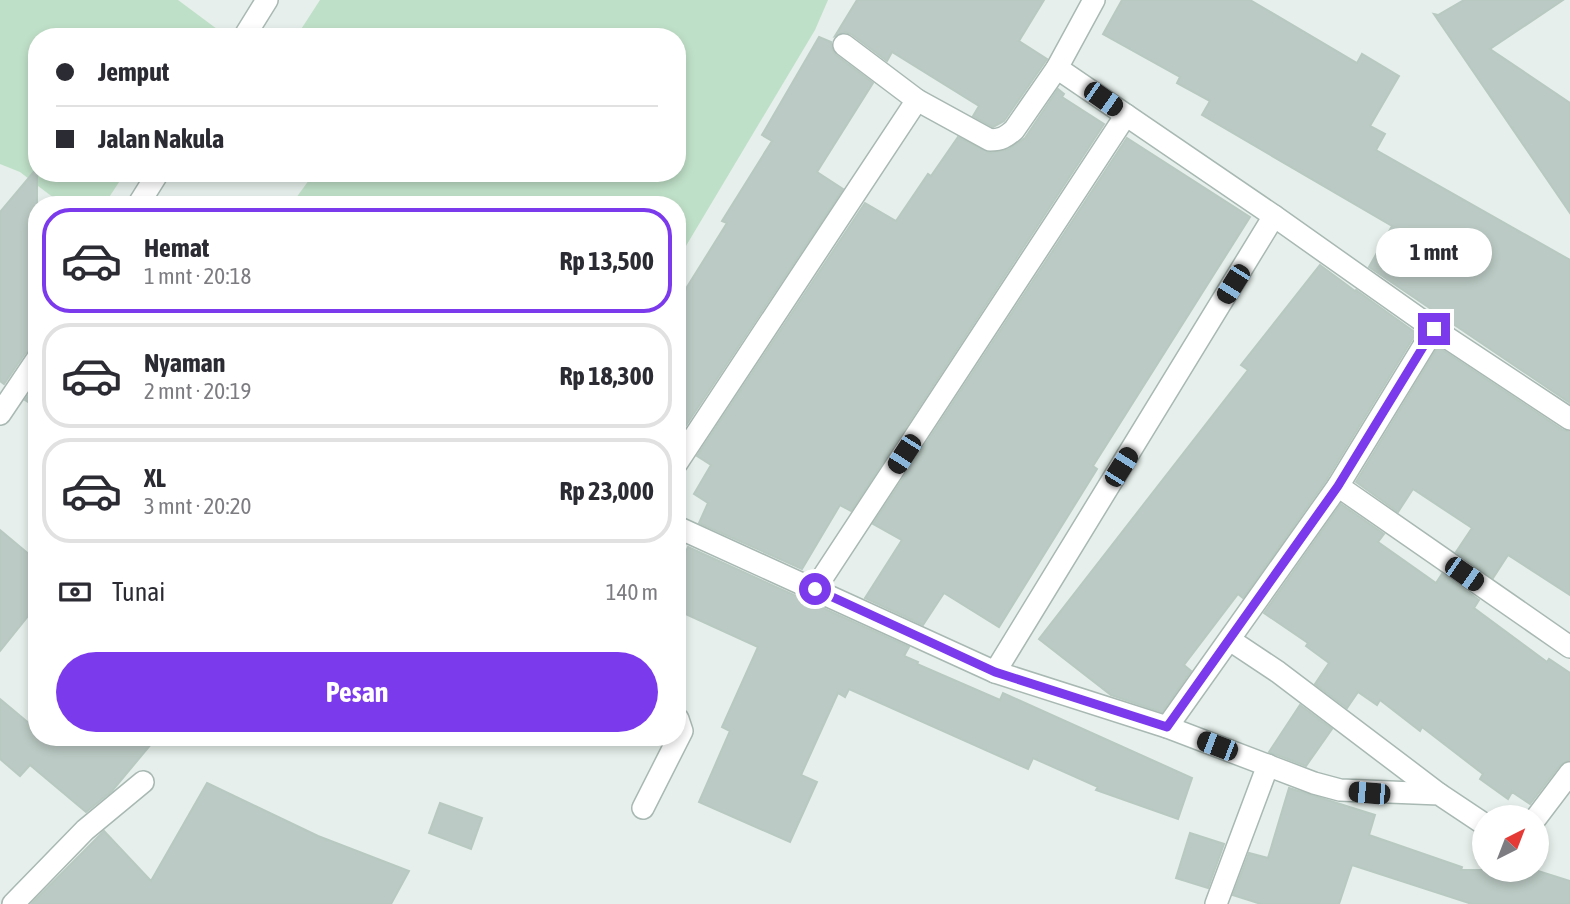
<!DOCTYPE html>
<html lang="id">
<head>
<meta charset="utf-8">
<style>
	:root { --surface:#fff; --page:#f2f2f3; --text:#2b2b33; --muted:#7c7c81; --line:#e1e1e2; --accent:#7c3aed }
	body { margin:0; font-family:"Asap Condensed",sans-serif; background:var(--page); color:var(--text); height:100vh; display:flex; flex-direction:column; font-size:26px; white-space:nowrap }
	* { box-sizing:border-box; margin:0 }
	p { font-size:23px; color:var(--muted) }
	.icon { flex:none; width:38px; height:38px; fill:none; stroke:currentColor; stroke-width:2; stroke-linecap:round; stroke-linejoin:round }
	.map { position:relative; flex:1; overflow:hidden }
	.panel { position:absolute; left:28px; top:196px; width:658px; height:550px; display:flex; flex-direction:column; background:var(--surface); border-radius:28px; box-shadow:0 4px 10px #0003 }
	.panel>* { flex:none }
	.top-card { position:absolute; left:28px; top:28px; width:658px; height:154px; border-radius:28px; box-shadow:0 4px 10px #0003; display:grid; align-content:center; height:154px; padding:0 28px; background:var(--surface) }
	.needle { width:46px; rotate:42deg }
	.fabs { position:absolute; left:1472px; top:805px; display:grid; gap:14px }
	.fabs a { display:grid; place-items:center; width:77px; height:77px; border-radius:50%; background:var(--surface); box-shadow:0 4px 10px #0003; font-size:35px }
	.end { position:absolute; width:32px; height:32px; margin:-16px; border:9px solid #7c3aed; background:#fff; box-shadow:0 0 0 4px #fff }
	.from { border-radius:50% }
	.bubble { position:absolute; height:49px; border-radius:24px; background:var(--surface); box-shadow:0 4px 10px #0003; font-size:23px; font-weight:700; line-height:49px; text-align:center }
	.car { position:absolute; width:21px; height:42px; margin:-21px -10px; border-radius:9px; box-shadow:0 0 5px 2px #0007; background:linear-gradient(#222 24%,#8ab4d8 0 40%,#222 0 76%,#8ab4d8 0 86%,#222 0) }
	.top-card b { display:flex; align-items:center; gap:24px; height:66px; font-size:26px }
	.top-card b+b { border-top:2px solid var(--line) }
	.top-card i { width:18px; height:18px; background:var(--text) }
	ul { padding:12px 0 0; list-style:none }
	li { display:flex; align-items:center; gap:21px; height:105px; margin:0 14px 10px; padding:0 14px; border:4px solid var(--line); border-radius:28px }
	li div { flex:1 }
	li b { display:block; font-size:26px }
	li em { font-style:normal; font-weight:700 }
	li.selected { border-color:var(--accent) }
	li>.icon { width:63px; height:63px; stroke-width:1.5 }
	.pay { display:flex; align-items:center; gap:18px; height:77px; padding:0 28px; font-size:26px }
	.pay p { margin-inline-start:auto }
	.cta { display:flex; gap:14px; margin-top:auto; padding:14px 28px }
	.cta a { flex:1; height:80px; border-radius:42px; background:var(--accent); color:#fff; font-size:28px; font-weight:700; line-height:80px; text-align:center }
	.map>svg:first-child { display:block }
</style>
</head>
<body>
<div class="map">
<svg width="1570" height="904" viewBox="0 0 1570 904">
	<rect width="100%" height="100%" fill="#e6efeb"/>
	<g fill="#bfe0c8">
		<polygon points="0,0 178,0 221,32 218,37 37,37 37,173 125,173 104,205 63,205 20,172 0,164"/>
		<polygon points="320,0 828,0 815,30 677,261 677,205 291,205 314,173 677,173 677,37 296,37"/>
	</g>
	<g fill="#bbcac4" stroke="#b8c9c2" stroke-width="2">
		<polygon points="857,0 1044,0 1019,41 1047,59 1004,121 993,127 973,116 979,106 892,52 887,61 851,34 845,32 835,36"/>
		<polygon points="1122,0 1250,0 1357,63 1362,54 1399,76 1370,126 1385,134 1376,150 1570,260 1570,403 1369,267 1392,226 1202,115 1210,101 1177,83 1180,77 1103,34"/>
		<polygon points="1464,0 1563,0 1490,49 1570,103 1570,213 1434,14 1438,15"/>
		<polygon points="819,37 831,42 832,49 836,55 873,83 817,172 843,189 677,439 677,303 727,223 722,221 772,141 762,135"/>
		<polygon points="1058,89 1064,94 1062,97 1104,124 851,511 840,505 802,569 699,523 708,503 694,494 711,465 697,456 865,203 896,221 928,174 931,176 958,137 990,153 1009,149 1025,138"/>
		<polygon points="1127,138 1250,217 1093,466 1097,469 999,627 944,593 923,625 865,598 902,540 873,524"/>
		<polygon points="37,168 37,346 26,352 4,384 0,381 0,212"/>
		<polygon points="1320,265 1355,291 1356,290 1416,333 1327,479 1243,598 1238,594 1184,665 1191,671 1162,712 1111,695 1039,639 1248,370 1241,365"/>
		<polygon points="1438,347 1563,430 1570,432 1570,595 1508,555 1493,578 1456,552 1472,528 1413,489 1398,512 1356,482"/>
		<polygon points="37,383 37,408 25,400"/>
		<polygon points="1341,504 1384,534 1378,542 1436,583 1442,574 1479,600 1474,608 1547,662 1549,659 1570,673 1570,760 1560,765 1530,804 1512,792 1508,799 1480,779 1483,774 1422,727 1420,731 1380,700 1377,705 1358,692 1347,708 1315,684 1329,663 1306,646 1308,643 1264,613"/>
		<polygon points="0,530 37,561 37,605 0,651"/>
		<polygon points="688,547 909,647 904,656 918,662 917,664 1000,700 1003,693 1192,778 1178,819 1096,790 1098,787 1033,758 1028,769 849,689 845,697 838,693 801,775 817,782 790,842 699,802 730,731 722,727 758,647 677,610 677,572"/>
		<polygon points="0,699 37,730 37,737 157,737 112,791 86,812 30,765 20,776 0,759"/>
		<polygon points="1300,705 1332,729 1306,766 1269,752"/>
		<polygon points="207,783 318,836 409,871 391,904 31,904 104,831 151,881"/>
		<polygon points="1289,788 1375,815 1369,835 1462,867 1461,870 1535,870 1570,881 1570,904 1472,904 1352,865 1339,904 1261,904 1233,895 1249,853 1268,858"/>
		<polygon points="440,803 482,818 471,849 429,833"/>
		<polygon points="1190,833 1224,844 1208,888 1176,878"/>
	</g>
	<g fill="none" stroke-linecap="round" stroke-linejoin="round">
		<g stroke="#a8b8b2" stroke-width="24">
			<g id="minor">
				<polyline points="244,37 267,0"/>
				<path d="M844 45 917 100 990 140C1001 140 1006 137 1014 130L1057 68 1094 0"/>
				<polyline points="1057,68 1274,216 1434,329 1570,419"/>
				<polyline points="138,205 158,173"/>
				<polyline points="0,414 37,359"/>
				<polyline points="677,463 917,100"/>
				<polyline points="1338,486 1570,647"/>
				<polyline points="677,527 995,672 1167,727 1314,783 1340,790 1439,794 1484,824"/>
				<polyline points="815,589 1126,115"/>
				<polyline points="1230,640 1278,672 1439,794"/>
				<polyline points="995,672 1274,216"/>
				<polyline points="1167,727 1338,486 1434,329"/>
				<polyline points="643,808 682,731 678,719"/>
				<polyline points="1536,818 1570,773"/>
				<polyline points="13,904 85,830 143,782"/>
				<polyline points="1216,904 1268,765"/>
			</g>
		</g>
		<use href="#minor" stroke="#fff" stroke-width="21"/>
	</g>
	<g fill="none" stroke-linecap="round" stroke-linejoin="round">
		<polyline stroke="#7c3aed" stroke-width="9" points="815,589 995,672 1167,727 1338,486 1434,329"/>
	</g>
</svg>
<div class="fabs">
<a><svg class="needle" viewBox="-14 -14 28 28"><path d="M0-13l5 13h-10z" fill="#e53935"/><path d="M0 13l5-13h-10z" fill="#7c7c81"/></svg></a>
</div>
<i class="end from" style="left:815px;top:589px"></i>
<i class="end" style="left:1434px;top:329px"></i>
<div class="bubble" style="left:1376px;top:228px;width:116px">1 mnt</div>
<i class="car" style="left:1103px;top:99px;rotate:125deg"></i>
<i class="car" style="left:1233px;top:284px;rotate:212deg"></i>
<i class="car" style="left:904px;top:454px;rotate:213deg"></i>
<i class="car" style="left:1121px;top:467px;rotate:32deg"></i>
<i class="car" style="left:1464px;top:574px;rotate:125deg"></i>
<i class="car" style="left:1217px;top:746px;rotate:291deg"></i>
<i class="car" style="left:1369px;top:793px;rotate:275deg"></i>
<div class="top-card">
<b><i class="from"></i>Jemput</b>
<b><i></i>Jalan Nakula</b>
</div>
<section class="panel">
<ul>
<li class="selected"><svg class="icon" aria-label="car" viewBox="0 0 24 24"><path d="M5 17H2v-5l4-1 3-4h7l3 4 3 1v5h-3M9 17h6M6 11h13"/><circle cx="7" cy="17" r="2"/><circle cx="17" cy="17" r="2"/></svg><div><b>Hemat</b><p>1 mnt · 20:18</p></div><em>Rp 13,500</em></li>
<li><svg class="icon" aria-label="car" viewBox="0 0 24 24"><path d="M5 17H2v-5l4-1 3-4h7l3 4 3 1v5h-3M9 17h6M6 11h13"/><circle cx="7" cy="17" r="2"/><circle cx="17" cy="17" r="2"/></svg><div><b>Nyaman</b><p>2 mnt · 20:19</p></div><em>Rp 18,300</em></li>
<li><svg class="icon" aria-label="car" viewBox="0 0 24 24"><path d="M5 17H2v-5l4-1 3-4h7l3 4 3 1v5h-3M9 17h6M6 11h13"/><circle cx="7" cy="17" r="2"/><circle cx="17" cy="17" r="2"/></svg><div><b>XL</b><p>3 mnt · 20:20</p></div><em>Rp 23,000</em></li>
</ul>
<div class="pay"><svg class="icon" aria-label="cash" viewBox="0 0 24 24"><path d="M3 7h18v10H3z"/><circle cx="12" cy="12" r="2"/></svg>Tunai<p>140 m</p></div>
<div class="cta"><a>Pesan</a></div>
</section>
</div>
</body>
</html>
